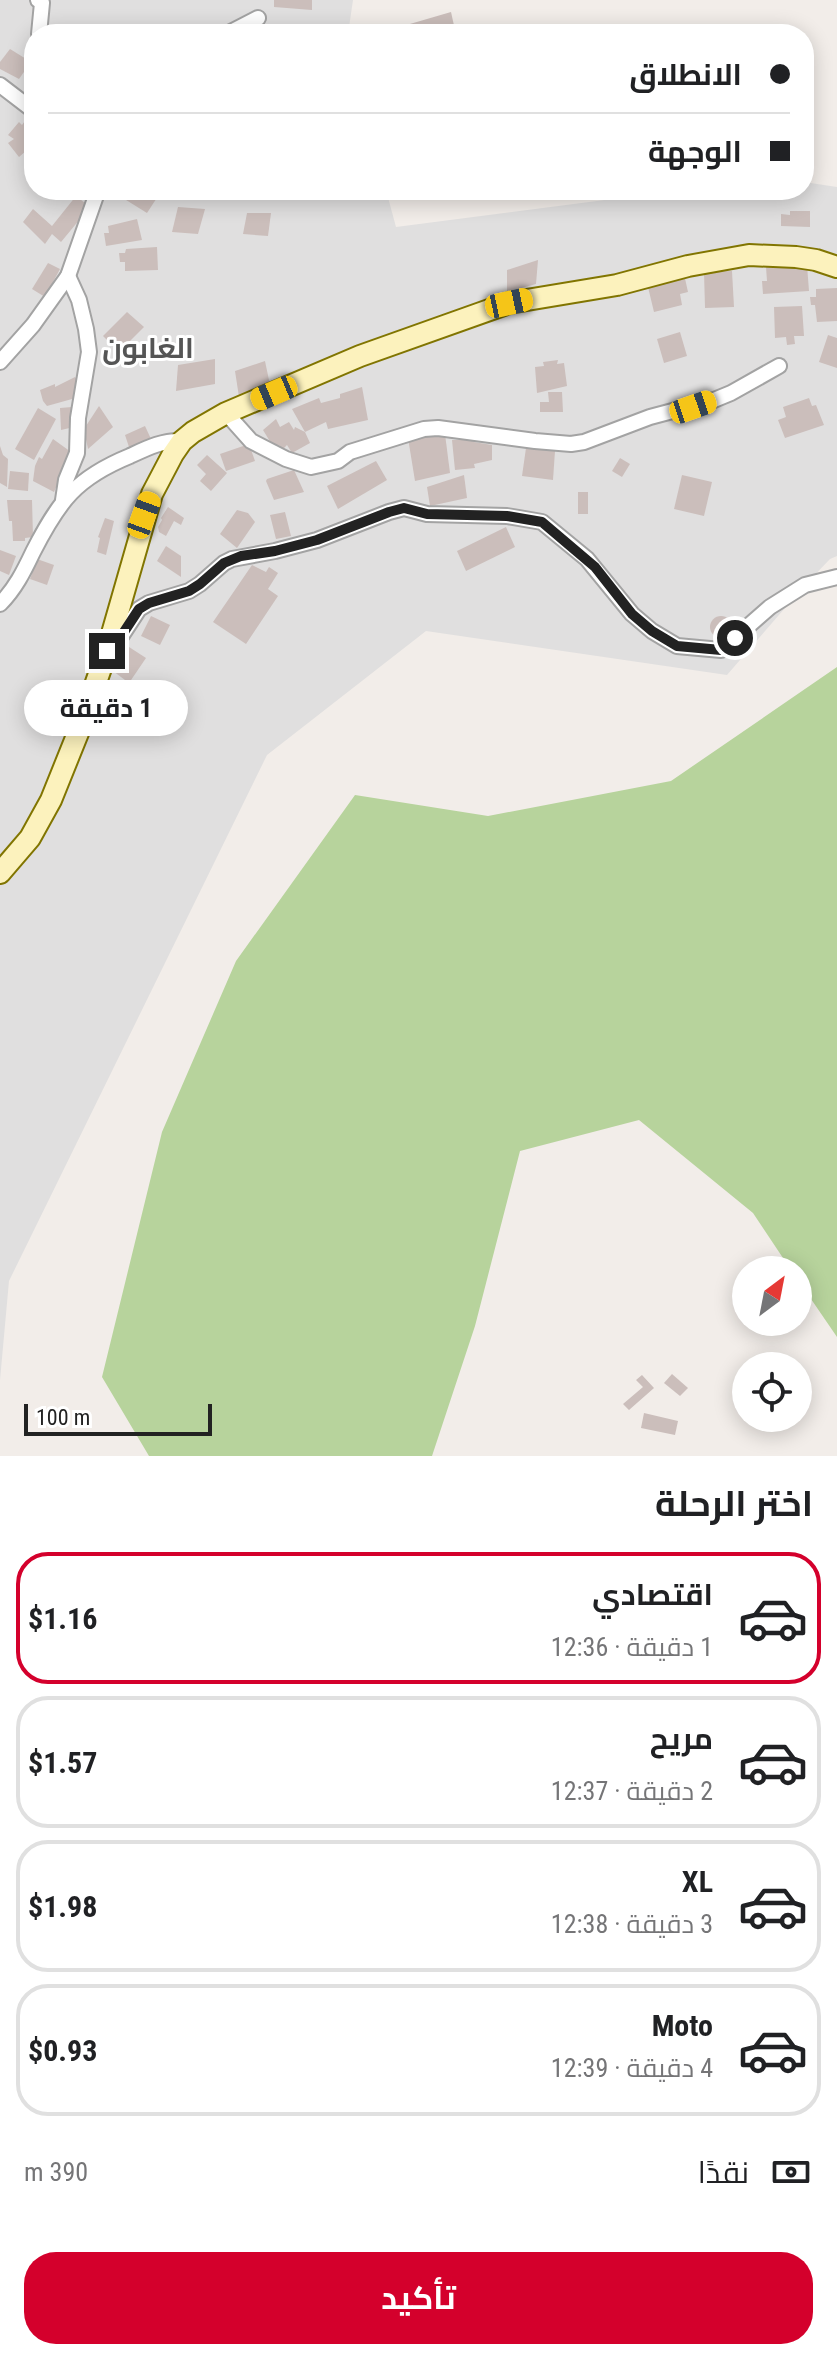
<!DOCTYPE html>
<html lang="ar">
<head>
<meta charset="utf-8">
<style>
	:root { --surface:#fff; --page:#f6f6f6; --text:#202124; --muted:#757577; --line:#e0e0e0; --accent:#d4002c }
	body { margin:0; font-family:"Roboto Condensed",Cairo,sans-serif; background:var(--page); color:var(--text); direction:rtl; height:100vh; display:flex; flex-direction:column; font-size:30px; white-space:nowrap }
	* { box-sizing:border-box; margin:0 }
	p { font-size:26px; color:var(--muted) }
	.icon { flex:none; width:44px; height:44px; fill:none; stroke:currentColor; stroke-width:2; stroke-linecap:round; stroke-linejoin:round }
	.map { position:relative; height:1456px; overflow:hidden; direction:ltr }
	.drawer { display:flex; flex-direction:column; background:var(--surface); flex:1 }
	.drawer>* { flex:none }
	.banner { position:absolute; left:24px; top:24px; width:790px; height:176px; border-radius:32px; box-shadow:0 4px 20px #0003; direction:rtl; display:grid; align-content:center; height:176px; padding:0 24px; background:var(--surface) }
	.needle { width:52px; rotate:32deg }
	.buttons { position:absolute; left:732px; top:1256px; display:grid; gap:16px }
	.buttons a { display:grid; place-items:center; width:80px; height:80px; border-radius:50%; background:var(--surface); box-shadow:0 4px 20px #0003; font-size:40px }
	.scale { position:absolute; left:24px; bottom:20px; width:188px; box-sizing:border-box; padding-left:8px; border:4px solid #222; border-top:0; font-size:22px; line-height:28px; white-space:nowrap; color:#222; -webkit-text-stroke:6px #fff; paint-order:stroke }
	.end { position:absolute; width:36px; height:36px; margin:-18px; border:10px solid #222; background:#fff; box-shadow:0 0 0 4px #fff }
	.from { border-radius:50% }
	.bubble { position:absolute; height:56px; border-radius:28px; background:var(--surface); box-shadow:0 4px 20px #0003; font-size:26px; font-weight:700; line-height:56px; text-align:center; direction:rtl }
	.car { position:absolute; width:24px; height:48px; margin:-24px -12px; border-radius:10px; box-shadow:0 0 6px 2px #0007; background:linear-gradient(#f5c518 24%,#345 0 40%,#f5c518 0 76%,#345 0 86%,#f5c518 0) }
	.banner b { display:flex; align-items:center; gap:28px; height:76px; font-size:30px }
	.banner b+b { border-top:2px solid var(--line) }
	.banner i { width:20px; height:20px; background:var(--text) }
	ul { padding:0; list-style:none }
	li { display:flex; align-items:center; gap:24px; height:132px; margin:0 16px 12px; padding:0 8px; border:4px solid var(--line); border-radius:32px }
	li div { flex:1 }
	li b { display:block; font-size:30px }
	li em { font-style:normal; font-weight:700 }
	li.selected { border-color:var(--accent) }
	li>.icon { width:72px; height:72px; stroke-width:1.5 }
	h2 { padding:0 24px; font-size:36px; line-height:96px }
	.pay { display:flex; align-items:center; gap:20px; height:88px; padding:0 24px; font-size:30px }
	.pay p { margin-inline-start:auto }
	.action { display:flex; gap:16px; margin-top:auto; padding:16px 24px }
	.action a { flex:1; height:92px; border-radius:32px; background:var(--accent); color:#fff; font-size:32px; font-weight:700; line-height:92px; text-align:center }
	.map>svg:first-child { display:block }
</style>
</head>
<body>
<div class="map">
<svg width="837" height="1456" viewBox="0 0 837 1456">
	<rect width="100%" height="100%" fill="#f2ede9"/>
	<polygon fill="#e0dfdf" points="0,0 353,0 348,34 34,34 34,190 386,190 396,227 651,194 698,190 804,190 804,182 837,187 837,556 830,559 805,585 727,675 426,631 267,755 9,1281 0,1380"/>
	<polygon fill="#b7d39c" points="837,667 837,1337 798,1280 798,1270 791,1270 753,1213 639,1120 520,1151 475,1326 432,1456 149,1456 102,1377 162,1132 236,961 355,795 488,816 671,781"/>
	<g fill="#cbbebb">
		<polygon points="274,0 312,0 312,10 274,7"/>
		<polygon points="451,12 455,30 442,34 405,34 403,26"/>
		<polygon points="710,26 710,34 658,34 658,32"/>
		<polygon points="10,49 31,62 19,79 0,69 0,62"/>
		<polygon points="30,114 34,118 34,144 19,157 8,143 14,139 8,135 19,122 22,125"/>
		<polygon points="110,190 162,190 147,213"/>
		<polygon points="76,196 90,207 61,242 52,234 45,244 23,222 33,209 52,226"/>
		<polygon points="178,207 205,209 198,234 172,232"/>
		<polygon points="790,211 810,211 810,227 781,226 781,214 790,215"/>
		<polygon points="247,213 271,213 268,236 243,234"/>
		<polygon points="137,219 142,240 106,246 104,233 109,233 108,226"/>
		<polygon points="157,247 158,270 125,271 125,262 120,262 119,253 125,253 126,249"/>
		<polygon points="538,260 536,284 507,292 507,270"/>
		<polygon points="48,263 60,269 45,297 32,289"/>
		<polygon points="807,265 809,291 763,294 762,281 767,281 766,267"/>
		<polygon points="732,271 734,307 705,308 704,272"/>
		<polygon points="684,274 688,292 680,294 682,305 654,312 647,283"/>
		<polygon points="837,288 837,321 817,322 815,305 811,305 810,297 816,297 816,289"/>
		<polygon points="802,306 804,336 794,336 795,344 787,345 786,337 775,338 774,307"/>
		<polygon points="127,312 144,327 119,352 103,336"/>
		<polygon points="680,332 687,356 664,363 657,339"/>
		<polygon points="828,335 837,338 837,368 819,362"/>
		<polygon points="215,359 215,384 176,391 178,365"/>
		<polygon points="558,360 557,364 564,363 567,386 537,393 535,367 544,366 543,362"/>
		<polygon points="265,361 270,385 239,397 235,371"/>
		<polygon points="75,377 80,383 78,402 73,403 72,399 47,406 43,401 40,390 55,384 55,387"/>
		<polygon points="362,387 368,420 328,429 326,422 305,432 292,409 319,398 321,403 340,398 340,394"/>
		<polygon points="548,392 562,392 563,412 540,412 540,402 549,402"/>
		<polygon points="809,398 812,406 816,405 824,425 785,438 778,420 786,417 783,407"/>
		<polygon points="99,406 113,427 88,449 84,429"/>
		<polygon points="72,407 74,427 61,430 60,408"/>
		<polygon points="38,408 56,419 34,460 15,449"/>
		<polygon points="276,419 280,427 289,422 294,430 295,427 305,432 310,443 292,453 287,445 282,450 279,445 274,448 263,430"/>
		<polygon points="145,426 151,439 130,450 125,435"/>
		<polygon points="445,434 450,473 415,481 408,438"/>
		<polygon points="53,439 71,452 54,492 33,481 35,466 39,457 42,459"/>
		<polygon points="452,440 474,440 474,442 492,445 492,460 474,464 475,468 455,470"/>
		<polygon points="249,444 255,461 226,471 220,454"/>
		<polygon points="0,446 3,455 8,459 7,487 0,483"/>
		<polygon points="526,448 555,451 553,480 522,476"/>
		<polygon points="207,455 227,473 211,491 200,481 206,474 197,465"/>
		<polygon points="620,458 630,464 622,477 612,471"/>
		<polygon points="376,461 387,480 338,509 327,486"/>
		<polygon points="294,470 304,492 274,500 266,481 267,479"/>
		<polygon points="10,471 29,473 28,491 8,489"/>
		<polygon points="464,475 467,498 430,506 427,487"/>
		<polygon points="682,475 712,482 704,516 674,509"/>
		<rect x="578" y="492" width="10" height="22"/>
		<polygon points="7,500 32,500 33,537 25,538 25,541 13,541 12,521 9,521"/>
		<polygon points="168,507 184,518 181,525 174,521 166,536 159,532 158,527 162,520 161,518"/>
		<polygon points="237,510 248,513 255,522 237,548 220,534"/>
		<polygon points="285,512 291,536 276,539 270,515"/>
		<polygon points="105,518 114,521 106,555 97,552 100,538 98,537"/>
		<polygon points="506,527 515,547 466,571 457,551"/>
		<polygon points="166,546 181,556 181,577 157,561"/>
		<polygon points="0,550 16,556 9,575 0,571"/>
		<polygon points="37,559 54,565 47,585 30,579"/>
		<polygon points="252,565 266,572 269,567 278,573 268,589 278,596 246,644 213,622"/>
		<polygon points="151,616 170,625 160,645 141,636"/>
		<circle cx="721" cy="627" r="11"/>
		<polygon points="129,647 146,658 129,683 113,671"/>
		<polygon points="672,1374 688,1388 680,1396 664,1383"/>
		<polygon points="642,1375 654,1388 629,1410 623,1404 643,1387 636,1380"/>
		<polygon points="644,1413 678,1421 675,1435 641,1428"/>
	</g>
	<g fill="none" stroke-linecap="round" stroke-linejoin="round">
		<g stroke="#a3a3a3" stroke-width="18">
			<g id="street">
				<polyline points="38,0 42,3 39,34"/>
				<polyline points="227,34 258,18"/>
				<polyline points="0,85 34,111"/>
				<polyline points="0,362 33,325 68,276 98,190"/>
				<polyline points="226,413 251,441 286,459 311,467 338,461 350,452 424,429 438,428 535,441 571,444 584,442 650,417 714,400 731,393 779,366"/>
				<polyline points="63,500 66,480 77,453 78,418 89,352 86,329 79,300 68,276"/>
				<path d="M0 604C15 589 24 571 33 552 59 501 76 478 130 456 147 448 163 440 182 441"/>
				<polyline points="110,648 122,635 139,609 149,603 189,591 200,584 224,563 232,559 275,551 317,540 389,512 404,508 427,514 507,516 542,522 587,559 632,614 652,631 677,646 721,650 770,607 805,585 837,577"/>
			</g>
		</g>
		<g stroke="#817500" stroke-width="24">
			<polyline id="secondary" points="0,873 30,838 51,800 80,728 107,651 152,494 173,454 182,441 193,432 226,413 360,356 509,303 617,285 688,266 749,255 796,257 816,260 837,267"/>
		</g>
		<use href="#street" stroke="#fff" stroke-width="14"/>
		<use href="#secondary" stroke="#fcf2bd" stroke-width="20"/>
	</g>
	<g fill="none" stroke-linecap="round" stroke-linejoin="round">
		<polyline stroke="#222" stroke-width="10" points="107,651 122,635 139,609 149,603 189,591 200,584 224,563 241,556 275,551 317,540 389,512 404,508 427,514 507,516 542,522 595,567 632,614 652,631 677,646 721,650 735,638"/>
	</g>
	<g text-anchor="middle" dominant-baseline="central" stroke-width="6" stroke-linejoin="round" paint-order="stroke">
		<g font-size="28" font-weight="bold" fill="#555" stroke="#fff">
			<text x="148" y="348">الغابون</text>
		</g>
	</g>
</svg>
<div class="buttons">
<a><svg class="needle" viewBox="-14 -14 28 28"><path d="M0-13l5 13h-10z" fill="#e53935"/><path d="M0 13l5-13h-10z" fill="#757577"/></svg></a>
<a><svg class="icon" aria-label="locate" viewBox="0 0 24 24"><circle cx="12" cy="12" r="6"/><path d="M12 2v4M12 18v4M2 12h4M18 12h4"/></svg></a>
</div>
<div class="scale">100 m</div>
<i class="end from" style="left:735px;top:638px"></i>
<i class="end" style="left:107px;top:651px"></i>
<div class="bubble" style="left:24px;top:680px;width:164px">1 دقيقة</div>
<i class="car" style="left:509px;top:303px;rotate:78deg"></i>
<i class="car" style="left:274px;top:393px;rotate:247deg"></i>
<i class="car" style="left:693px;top:407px;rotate:71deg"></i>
<i class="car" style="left:144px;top:515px;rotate:20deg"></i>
<div class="banner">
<b><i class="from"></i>الانطلاق</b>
<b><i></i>الوجهة</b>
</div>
</div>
<section class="drawer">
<h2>اختر الرحلة</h2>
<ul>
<li class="selected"><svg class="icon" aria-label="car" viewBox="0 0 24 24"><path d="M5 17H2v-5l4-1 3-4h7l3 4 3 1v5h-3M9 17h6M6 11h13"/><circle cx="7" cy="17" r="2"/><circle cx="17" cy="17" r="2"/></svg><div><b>اقتصادي</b><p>1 دقيقة · 12:36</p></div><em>$1.16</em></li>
<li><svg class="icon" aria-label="car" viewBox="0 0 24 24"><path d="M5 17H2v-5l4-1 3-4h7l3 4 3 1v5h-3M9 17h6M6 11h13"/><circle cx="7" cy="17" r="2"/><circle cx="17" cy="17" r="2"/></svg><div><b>مريح</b><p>2 دقيقة · 12:37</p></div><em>$1.57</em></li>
<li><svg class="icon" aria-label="car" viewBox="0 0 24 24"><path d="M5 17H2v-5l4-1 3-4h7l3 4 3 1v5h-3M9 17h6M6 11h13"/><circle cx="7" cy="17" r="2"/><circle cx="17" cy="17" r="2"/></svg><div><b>XL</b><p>3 دقيقة · 12:38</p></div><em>$1.98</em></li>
<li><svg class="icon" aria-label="car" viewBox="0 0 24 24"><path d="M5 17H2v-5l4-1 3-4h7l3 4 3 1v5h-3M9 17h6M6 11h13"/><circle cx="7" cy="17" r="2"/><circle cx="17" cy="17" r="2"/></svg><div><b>Moto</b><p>4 دقيقة · 12:39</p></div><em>$0.93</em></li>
</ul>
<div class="pay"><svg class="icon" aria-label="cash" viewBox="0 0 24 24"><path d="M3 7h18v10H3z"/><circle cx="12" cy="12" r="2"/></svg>نقدًا<p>390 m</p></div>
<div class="action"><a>تأكيد</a></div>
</section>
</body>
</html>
